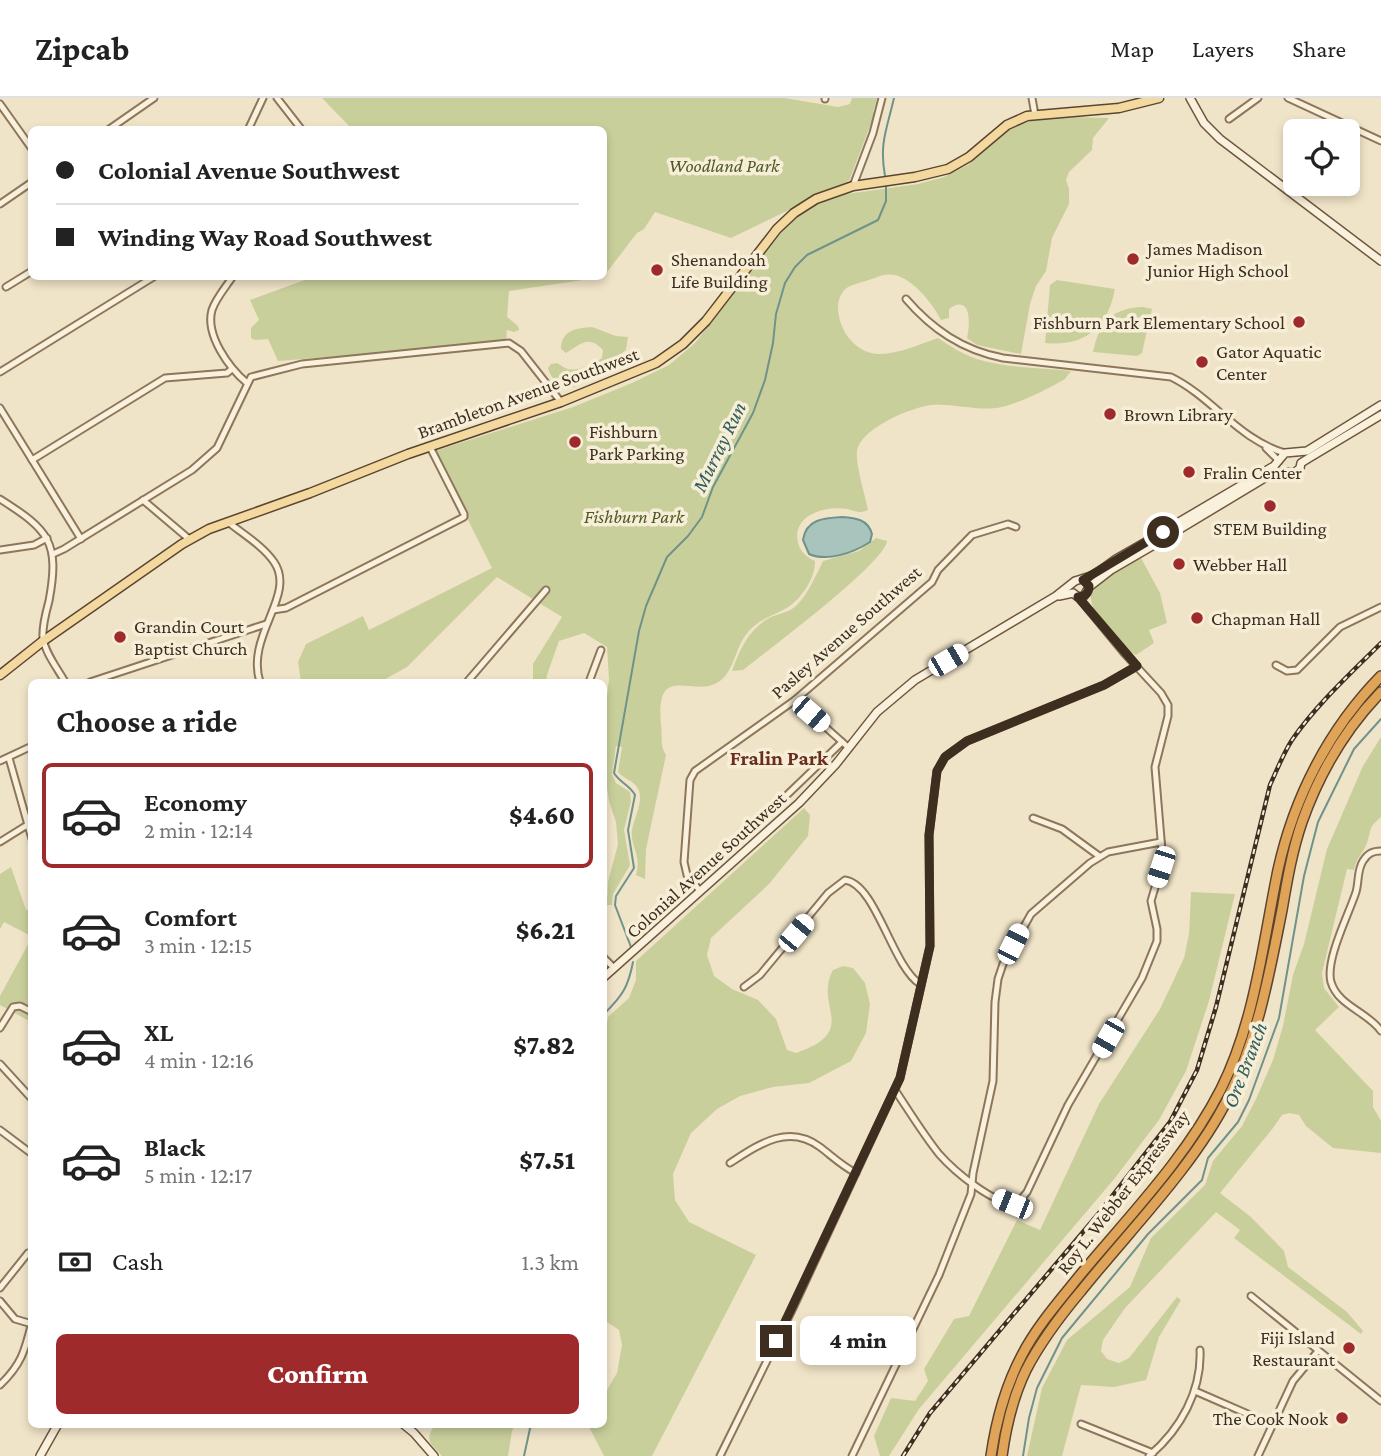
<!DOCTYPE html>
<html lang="en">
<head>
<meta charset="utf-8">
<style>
	:root { --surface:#fff; --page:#f2f2f2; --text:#222; --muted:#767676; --line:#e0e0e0; --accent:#9e2a2b }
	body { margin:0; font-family:"Crimson Pro",serif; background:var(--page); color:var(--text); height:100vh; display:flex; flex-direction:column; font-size:26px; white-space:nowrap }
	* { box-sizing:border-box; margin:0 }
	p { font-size:23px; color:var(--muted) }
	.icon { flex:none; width:38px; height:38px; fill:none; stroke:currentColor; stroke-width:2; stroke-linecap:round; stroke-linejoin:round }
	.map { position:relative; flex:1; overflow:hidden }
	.sheet { position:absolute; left:28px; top:581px; width:579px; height:749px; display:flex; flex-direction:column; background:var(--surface); border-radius:10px; box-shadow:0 4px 10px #0003 }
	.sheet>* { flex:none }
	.banner { position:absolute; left:28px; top:28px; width:579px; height:154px; border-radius:10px; box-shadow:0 4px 10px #0003; display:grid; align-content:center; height:154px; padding:0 28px; background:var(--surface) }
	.controls { position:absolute; left:1283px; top:21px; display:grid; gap:14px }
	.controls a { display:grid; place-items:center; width:77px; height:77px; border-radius:10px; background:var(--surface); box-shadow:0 4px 10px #0003; font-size:35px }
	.end { position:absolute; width:32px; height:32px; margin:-16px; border:9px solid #3d2e20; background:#fff; box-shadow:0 0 0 4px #fff }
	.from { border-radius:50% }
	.bubble { position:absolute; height:49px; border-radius:10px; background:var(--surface); box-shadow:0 4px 10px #0003; font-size:23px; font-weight:800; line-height:49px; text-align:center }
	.car { position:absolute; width:21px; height:42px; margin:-21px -10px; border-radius:9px; box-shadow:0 0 5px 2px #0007; background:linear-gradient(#fff 24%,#345 0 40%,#fff 0 76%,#345 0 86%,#fff 0) }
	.banner b { display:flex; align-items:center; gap:24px; height:66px; font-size:26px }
	.banner b+b { border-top:2px solid var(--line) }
	.banner i { width:18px; height:18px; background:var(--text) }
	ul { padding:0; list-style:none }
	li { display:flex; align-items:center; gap:21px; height:105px; margin:0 14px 10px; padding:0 14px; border:4px solid transparent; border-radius:10px }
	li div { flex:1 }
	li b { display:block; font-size:26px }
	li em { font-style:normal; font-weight:800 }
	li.current { border-color:var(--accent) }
	li>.icon { width:63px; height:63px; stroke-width:1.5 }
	h2 { padding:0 28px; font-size:32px; line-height:84px }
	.pay { display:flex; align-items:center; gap:18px; height:77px; padding:0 28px; font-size:26px }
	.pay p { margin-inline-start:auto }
	.button { display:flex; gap:14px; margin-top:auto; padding:14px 28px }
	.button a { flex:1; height:80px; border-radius:10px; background:var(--accent); color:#fff; font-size:28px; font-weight:800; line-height:80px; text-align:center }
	header { display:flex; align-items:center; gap:42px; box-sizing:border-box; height:98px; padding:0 35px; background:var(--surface); border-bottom:2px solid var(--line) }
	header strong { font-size:33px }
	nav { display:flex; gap:38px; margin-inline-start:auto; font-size:24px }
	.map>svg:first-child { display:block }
</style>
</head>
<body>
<header>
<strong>Zipcab</strong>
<nav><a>Map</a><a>Layers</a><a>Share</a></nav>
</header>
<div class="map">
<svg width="1381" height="1358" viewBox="0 0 1381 1358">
	<rect width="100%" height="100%" fill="#f0e4c8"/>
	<g fill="#c9cf9b">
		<polygon points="322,0 785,0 838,9 850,6 852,0 877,0 873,14 875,15 849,83 731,140 655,114 644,131 637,135 604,178 604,32 352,31"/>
		<path d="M1075 19 1109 20 1093 40 1092 52 1069 74 1066 82 1069 91V106L1052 140 1046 173 1036 188 1030 206 1021 256 977 247 967 240C970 227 972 195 949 211V220L941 222C933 206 913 181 895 177 885 175 878 179 869 182 862 184 854 186 848 189 832 200 838 226 848 239 856 249 866 256 880 256 899 256 920 246 938 240 950 248 962 256 977 261 1006 270 1040 270 1071 273L1065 281C1047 291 1027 302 1006 308 981 315 957 305 931 307 910 310 867 328 858 349 853 360 866 399 868 412 859 416 856 413 847 411 824 407 789 418 799 448 802 455 808 460 815 463 816 480 800 503 785 511 772 518 760 521 749 533 735 548 735 572 720 583 694 602 655 562 661 626 663 638 659 646 666 657L646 751 645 781 636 777C642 757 630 749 632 732 634 720 643 705 639 693 636 683 625 682 618 674L622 649 616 648 612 676 616 685 630 694 631 703 624 732 630 767 613 796 612 807H607L608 784 618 746 616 724 609 703 604 671V623L609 581 607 549 584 535 559 543 547 577 546 584H533V566L562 519 497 479 407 569 380 584H301L298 564 306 546 363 518 369 532 492 470 468 422V416L435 353 573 309 632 285 669 267 695 245 792 121 818 104 839 97 918 86 944 79 968 67 1004 35 1021 26 1037 21Z"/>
		<polygon points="313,179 603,179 509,193 507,219 518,228 519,232 514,234 507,232 506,245 278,263 268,241 255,242 251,240 251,230 259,222 250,202"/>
		<path d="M1057 182 1115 191C1108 229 1085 249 1045 245L1050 187Z"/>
		<path d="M1143 209 1152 211 1142 255 1137 258 1093 254C1099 225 1111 210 1143 209Z"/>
		<path d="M592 229 616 238 628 239 626 252 613 262 605 273 582 275 577 288 564 291C557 287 550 278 548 270L551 266 557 265C561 267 564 270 568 271 577 274 595 265 602 260L603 252C588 236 580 247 566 255L561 251C561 232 577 230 592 229Z"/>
		<path d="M876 440 887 443C885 465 767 553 743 572L732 573C740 551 748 532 769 520 779 515 790 515 798 506 809 494 816 477 823 463L859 453Z"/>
		<path d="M1141 460 1160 495 1167 525 1149 532 1154 545 1136 557C1123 549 1077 506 1095 489 1106 478 1126 469 1141 460Z"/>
		<path d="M1381 639V719C1368 730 1372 730 1367 745 1364 754 1356 760 1354 772L1347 771 1322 875 1324 890 1339 909 1315 932 1373 993V1009L1381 1023V1055L1333 1050 1306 1028 1299 1017 1289 1015 1282 1017 1273 1030 1220 1095 1251 1119 1284 1153 1288 1169 1347 1214 1363 1233 1361 1236 1234 1140 1240 1132 1216 1114 1125 1210 1103 1242 1101 1253 1107 1261 1119 1265 1129 1260 1177 1199 1181 1202 1159 1239 1146 1282 1114 1289 1081 1287 1062 1358H1027L1042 1290 1067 1242 1130 1189 1151 1140 1205 1087 1213 1063 1242 1028 1256 1001 1273 962 1283 928 1293 877 1304 846 1327 751 1363 668Z"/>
		<path d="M804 710 810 717 808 738 769 786 711 840 707 857 714 878 732 891 758 902 776 921 787 952 796 955C861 933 813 908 833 872L843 868 853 870 865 885 870 906 866 935 851 963 809 985 773 989 740 998 717 1011 691 1035 673 1076 675 1102 689 1124 756 1157 652 1358H604L588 1327 604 1326V1297L617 1275 622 1247 619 1232 604 1222V941L608 919 629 900 636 882V863Z"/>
		<polygon points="11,769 26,812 31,811 31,838 4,824 0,831 0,776"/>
		<polygon points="1191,794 1235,796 1209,903 1186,973 1159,1022 1115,1080 919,1311 889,1358 880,1358 874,1338 891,1300 915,1303 928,1283 924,1271 954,1221 969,1218 1017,1122 1040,1132 1099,1006 1160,911 1184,860 1189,836"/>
		<polygon points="31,841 31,924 0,907 0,898"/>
		<path d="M435 1327V1326L515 1327 512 1333 508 1358H442C430 1345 424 1342 435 1327Z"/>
	</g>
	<path fill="#a9c4bc" stroke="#6f938a" stroke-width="2" d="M842 419C855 420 868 421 872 436L870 444C853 455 827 464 809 456L803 442C806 421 824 420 842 419Z"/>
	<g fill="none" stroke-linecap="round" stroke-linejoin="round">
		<g stroke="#6f938a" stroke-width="2">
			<path d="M885 78C879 45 887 31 894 0"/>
			<path d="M631 849 615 807 616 798 634 770 628 732 635 697C630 687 620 685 614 675L639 533 646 508 667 459 688 438 702 419 713 389 753 315 765 282 773 245 776 216 785 185 795 169 807 157 878 122 886 103V88"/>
			<path d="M604 916C622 898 628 890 633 864"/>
			<polyline points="524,1358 531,1326"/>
			<polyline points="1023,1358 1029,1320 1037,1290 1062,1240 1148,1136 1202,1082 1208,1060 1238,1024 1249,1002 1279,920 1304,778 1318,724 1354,651 1381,621"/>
		</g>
		<g stroke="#8d765c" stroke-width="9">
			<g id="street">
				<polyline points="277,0 302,32"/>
				<polyline points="825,0 825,1"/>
				<polyline points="1032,0 1035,17"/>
				<polyline points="1288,0 1381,43"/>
				<polyline points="0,6 32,51"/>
				<polyline points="1229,21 1258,0"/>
				<polyline points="108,32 154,0"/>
				<polyline points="248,32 263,0"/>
				<polyline points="853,88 873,35 882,0"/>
				<polyline points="0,106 32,84"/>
				<path d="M233 178C226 189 216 200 212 212 205 237 229 270 247 285"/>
				<polyline points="6,189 32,173"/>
				<path d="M906 201C932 231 962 252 1003 260L1171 279C1212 299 1239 342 1285 355"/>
				<polyline points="0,274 155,178"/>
				<polyline points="0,310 81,441"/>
				<polyline points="1266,350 1279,363"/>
				<polyline points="32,362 165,280 227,275 232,271"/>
				<path d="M0 401C49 432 60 444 49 503 46 514 42 528 43 540 45 555 58 571 65 584"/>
				<polyline points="143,402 189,441"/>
				<path d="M228 424C243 436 263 448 274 464 297 497 245 538 260 584"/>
				<polyline points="0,452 34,447 47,440"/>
				<polyline points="53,456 64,451 192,372 217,350 251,279 302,266 509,245 521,253 561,304"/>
				<polyline points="273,512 286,510 464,419 464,416 430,349"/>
				<polyline points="1276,567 1287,573 1297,572 1340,529 1381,509"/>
				<polyline points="90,584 266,526"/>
				<polyline points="467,584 546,492"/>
				<polyline points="589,584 601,552"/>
				<polyline points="795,602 849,650"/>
				<polyline points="9,660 32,741"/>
				<polyline points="0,663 32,648"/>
				<polyline points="1033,720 1062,731 1099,758"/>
				<polyline points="0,744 32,724"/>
				<path d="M1381 753C1373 753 1368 755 1363 763 1357 772 1359 784 1356 794 1349 816 1325 862 1331 884 1338 908 1368 914 1381 933"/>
				<polyline points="691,783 788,696 842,644"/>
				<polyline points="700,793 687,777 684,764 690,682 695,673 795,602 932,484 938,472 972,437 1008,426 1016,429"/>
				<polyline points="604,860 614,870"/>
				<path d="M744 889 760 877 828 795 845 782C876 786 892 868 920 886"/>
				<polyline points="0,930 13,909 20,908 32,914"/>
				<polyline points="0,966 32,1001"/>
				<path d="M895 992C909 1013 923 1036 939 1056 954 1073 994 1107 1017 1106L1027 1094 1068 1007 1142 880 1157 843V831L1151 803 1161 769 1162 753 1155 669 1168 618V607L1161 595 1124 555 1078 499"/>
				<polyline points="0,1032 32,1056"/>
				<path d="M730 1065C758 1047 788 1025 820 1049 832 1058 842 1068 856 1075"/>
				<polyline points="0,1190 28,1155"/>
				<polyline points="1251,1198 1381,1303"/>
				<polyline points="0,1203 15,1221 32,1226"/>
				<path d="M0 1287C22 1266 25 1252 32 1224"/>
				<polyline points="1195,1293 1273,1327"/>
				<polyline points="1081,1326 1153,1355"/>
				<polyline points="720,1358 793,1210 900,980 930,848 929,737 937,673 945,659 967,643 1104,587 1137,568"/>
				<polyline points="852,1358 939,1177 971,1096 973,1075 993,983 995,904 998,881 1003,866 1031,816 1090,765 1108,754 1161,744"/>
				<path d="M1149 1358C1180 1332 1202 1293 1200 1252"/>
				<polyline points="1258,1358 1293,1283 1318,1253"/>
			</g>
		</g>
		<g stroke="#6f573f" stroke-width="10">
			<g id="secondary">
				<polyline points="1190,0 1204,25 1220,41 1381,163"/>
				<polyline points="1167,431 1274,368 1285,355 1307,353 1381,307"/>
				<polyline points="1170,437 1268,378 1283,374 1294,375 1300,370 1301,365 1309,360 1381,317"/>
				<polyline points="1059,498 1073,495 1078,499 1084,498 1089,489 1111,472 1166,440"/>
				<polyline points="604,879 799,705 836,666 877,614 915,582 1056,498 1075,483 1094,477 1116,461 1163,434"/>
				<polyline points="403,1326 414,1335 434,1358"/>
				<polyline points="40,1358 58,1326"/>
			</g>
		</g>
		<g stroke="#5b4430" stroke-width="11">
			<polyline id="primary" points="0,577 43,543 182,446 209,431 310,395 408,356 561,304 656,265 683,246 706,223 777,131 794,115 816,101 853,88 915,79 948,71 969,59 1007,27 1027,18 1119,10 1159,0"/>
		</g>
		<g stroke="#5b4430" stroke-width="12">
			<g id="highway">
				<path d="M991 1358C996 1323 1005 1289 1022 1257 1037 1228 1060 1202 1081 1176 1130 1117 1186 1060 1221 991 1255 923 1263 845 1278 772 1294 699 1329 631 1381 578"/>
				<path d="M1002 1358C1006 1328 1013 1299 1026 1272 1041 1243 1060 1218 1081 1193 1129 1133 1194 1068 1228 1000 1258 940 1269 877 1282 812 1287 783 1292 753 1302 724 1319 676 1346 630 1381 594"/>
			</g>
		</g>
		<use href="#street" stroke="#faf1dc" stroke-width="5"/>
		<use href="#secondary" stroke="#faf1dc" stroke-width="7"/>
		<use href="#primary" stroke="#f3d9a0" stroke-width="8"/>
		<use href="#highway" stroke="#e0a458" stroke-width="9"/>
		<g stroke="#3d2e20" stroke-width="4.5">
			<path id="rail" d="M903 1358 930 1315 1099 1115 1170 1024 1197 972 1216 909 1270 687C1277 672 1283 656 1292 642 1316 607 1351 575 1381 545"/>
		</g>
		<use href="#rail" stroke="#f7eed8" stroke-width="2" stroke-dasharray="5" stroke-linecap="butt"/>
	</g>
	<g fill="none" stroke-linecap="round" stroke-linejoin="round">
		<path stroke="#3d2e20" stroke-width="9" d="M776 1243 900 980 930 848 929 737 937 673 945 659 967 643 1104 587 1137 568 1078 499C1085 499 1089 495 1089 488L1083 482 1163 434"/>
	</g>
	<g fill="#9e2a2b" stroke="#f7eed8" stroke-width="2.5">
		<circle cx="1133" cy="161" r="7"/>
		<circle cx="657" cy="172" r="7"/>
		<circle cx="1299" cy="224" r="7"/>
		<circle cx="1202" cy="264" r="7"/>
		<circle cx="1110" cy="316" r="7"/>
		<circle cx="575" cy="344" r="7"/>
		<circle cx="1189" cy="374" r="7"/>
		<circle cx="1270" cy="408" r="7"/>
		<circle cx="1179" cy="466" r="7"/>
		<circle cx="1197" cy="520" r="7"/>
		<circle cx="120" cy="539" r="7"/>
		<circle cx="1349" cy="1250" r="7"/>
		<circle cx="1342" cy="1320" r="7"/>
	</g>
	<g text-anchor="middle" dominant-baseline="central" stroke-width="7" stroke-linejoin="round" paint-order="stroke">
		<g font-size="19" font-style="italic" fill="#4d5a26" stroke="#f7eed8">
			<text x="724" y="67">Woodland Park</text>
			<text x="634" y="418">Fishburn Park</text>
		</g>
		<g font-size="19" fill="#3d2e20" stroke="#f7eed8" text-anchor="start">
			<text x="1147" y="150">James Madison<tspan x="1147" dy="22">Junior High School</tspan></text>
			<text x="671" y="161">Shenandoah<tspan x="671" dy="22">Life Building</tspan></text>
			<text x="1285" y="224" text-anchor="end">Fishburn Park Elementary School</text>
			<text x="1216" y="253">Gator Aquatic<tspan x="1216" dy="22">Center</tspan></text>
			<text x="1124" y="316">Brown Library</text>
			<text x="589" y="333">Fishburn<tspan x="589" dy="22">Park Parking</tspan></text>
			<text x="1203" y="374">Fralin Center</text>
			<text x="1270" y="430" text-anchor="middle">STEM Building</text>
			<text x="1193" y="466">Webber Hall</text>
			<text x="1211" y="520">Chapman Hall</text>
			<text x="134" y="528">Grandin Court<tspan x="134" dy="22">Baptist Church</tspan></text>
			<text x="1335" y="1239" text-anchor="end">Fiji Island<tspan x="1335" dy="22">Restaurant</tspan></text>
			<text x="1328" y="1320" text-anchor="end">The Cook Nook</text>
		</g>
		<g font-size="19" fill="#3d2e20" stroke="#f7eed8">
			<text transform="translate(528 295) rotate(-20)">Brambleton Avenue Southwest</text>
			<text transform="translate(846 534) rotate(-41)">Pasley Avenue Southwest</text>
			<text transform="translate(706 767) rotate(-42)">Colonial Avenue Southwest</text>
			<text transform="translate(1123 1094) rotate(-52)">Roy L. Webber Expressway</text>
		</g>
		<g font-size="21" font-style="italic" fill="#2f5d5a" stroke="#f7eed8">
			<text transform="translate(719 349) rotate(-64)">Murray Run</text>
			<text transform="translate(1245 967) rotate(-69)">Ore Branch</text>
		</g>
		<g font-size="21" font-weight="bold" fill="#6b2e1e" stroke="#f7eed8">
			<text x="779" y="660">Fralin Park</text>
		</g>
	</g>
</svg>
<div class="controls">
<a><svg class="icon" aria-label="locate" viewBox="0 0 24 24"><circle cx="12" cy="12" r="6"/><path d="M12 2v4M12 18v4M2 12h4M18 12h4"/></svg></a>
</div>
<i class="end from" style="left:1163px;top:434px"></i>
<i class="end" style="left:776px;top:1243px"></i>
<div class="bubble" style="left:800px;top:1218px;width:116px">4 min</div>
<i class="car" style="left:948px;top:562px;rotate:60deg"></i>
<i class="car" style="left:811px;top:616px;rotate:131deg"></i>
<i class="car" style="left:1161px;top:769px;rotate:198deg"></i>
<i class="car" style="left:796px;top:835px;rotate:40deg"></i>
<i class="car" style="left:1013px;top:846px;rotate:27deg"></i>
<i class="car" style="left:1108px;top:940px;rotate:210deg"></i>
<i class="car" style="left:1012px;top:1106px;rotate:292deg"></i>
<div class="banner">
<b><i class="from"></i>Colonial Avenue Southwest</b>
<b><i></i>Winding Way Road Southwest</b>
</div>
<section class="sheet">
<h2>Choose a ride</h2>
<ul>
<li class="current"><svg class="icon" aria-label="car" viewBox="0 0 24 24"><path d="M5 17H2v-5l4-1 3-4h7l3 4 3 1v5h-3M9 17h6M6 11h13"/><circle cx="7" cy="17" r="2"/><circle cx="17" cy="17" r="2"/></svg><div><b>Economy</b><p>2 min · 12:14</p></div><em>$4.60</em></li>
<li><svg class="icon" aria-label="car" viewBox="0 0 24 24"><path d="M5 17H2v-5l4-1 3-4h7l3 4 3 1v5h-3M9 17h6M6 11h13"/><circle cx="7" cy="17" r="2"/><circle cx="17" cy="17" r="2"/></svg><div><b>Comfort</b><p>3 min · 12:15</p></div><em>$6.21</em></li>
<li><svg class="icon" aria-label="car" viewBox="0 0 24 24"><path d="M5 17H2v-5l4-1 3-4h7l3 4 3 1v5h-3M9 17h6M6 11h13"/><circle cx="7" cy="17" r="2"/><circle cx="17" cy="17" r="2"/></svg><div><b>XL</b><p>4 min · 12:16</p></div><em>$7.82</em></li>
<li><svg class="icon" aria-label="car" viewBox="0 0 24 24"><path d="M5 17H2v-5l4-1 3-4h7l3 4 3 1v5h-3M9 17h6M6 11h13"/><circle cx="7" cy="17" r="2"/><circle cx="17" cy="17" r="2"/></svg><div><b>Black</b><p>5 min · 12:17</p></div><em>$7.51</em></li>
</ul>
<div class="pay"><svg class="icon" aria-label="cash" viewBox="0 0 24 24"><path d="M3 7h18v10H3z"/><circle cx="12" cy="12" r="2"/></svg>Cash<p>1.3 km</p></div>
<div class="button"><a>Confirm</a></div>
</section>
</div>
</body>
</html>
